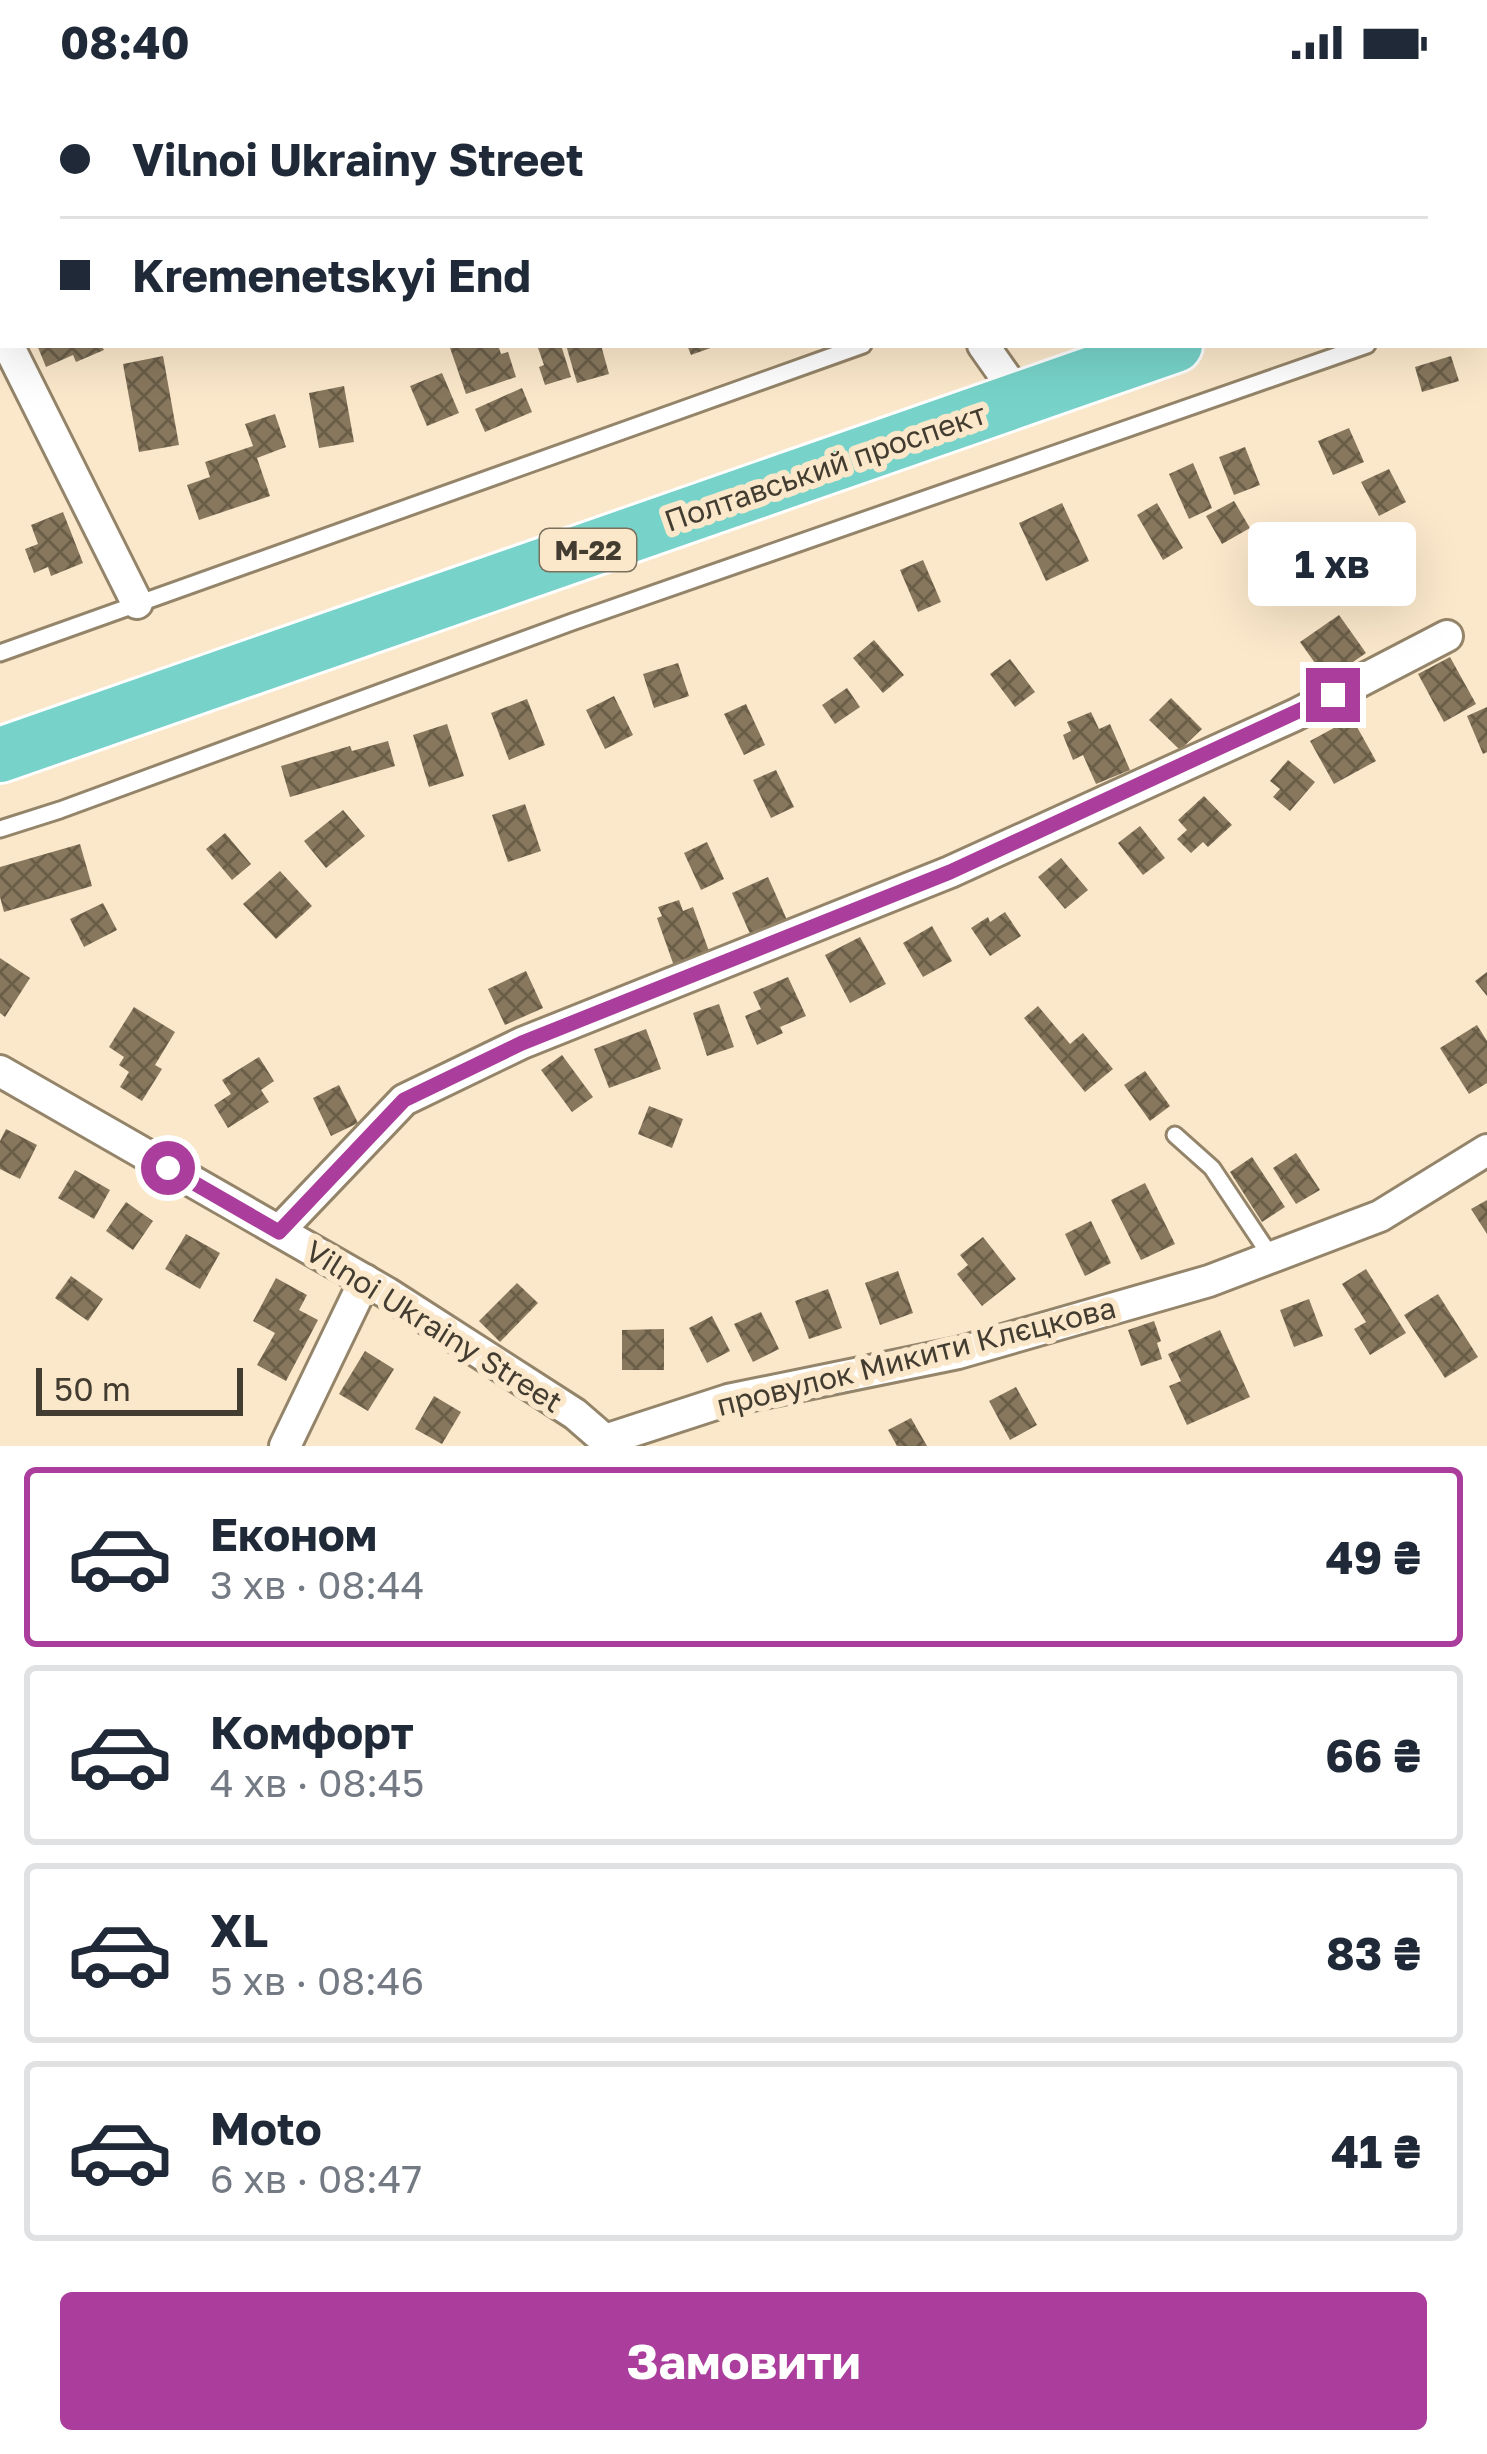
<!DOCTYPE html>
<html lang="uk">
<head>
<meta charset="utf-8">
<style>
	:root { --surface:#fff; --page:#f6f6f7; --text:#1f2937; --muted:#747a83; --line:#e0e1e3; --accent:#ab3e9c }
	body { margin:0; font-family:"Golos Text",sans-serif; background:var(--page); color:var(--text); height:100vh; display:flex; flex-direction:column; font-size:45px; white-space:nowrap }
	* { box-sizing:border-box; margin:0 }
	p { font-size:39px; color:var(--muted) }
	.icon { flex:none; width:66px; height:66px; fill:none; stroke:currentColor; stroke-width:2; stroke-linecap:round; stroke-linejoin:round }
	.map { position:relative; height:1362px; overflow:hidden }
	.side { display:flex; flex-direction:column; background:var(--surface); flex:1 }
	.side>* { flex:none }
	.hud { position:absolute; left:0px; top:0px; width:1488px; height:264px; box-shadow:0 12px 48px #0002; display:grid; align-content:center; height:264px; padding:0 60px; background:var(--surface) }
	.scale { position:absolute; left:36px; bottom:30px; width:207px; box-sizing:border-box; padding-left:12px; border:6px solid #433c30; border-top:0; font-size:33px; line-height:42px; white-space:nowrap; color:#433c30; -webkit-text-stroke:9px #fbe8cb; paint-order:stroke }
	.end { position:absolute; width:54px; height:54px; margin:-27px; border:15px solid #ab3e9c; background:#fff; box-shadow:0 0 0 6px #fff }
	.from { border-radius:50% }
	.bubble { position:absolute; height:84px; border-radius:12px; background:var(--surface); box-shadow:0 12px 48px #0002; font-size:39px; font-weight:700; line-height:84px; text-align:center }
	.hud b { display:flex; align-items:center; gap:42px; height:114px; font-size:45px }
	.hud b+b { border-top:3px solid var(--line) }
	.hud i { width:30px; height:30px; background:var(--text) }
	ul { padding:21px 0 0; list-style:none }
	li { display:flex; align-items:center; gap:36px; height:180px; margin:0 24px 18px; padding:0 36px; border:6px solid var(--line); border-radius:12px }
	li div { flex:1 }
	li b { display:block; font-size:45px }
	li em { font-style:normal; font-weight:700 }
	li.current { border-color:var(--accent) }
	li>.icon { width:108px; height:108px; stroke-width:1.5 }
	.cta { display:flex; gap:24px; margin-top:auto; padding:24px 60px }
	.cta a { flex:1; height:138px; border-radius:12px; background:var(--accent); color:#fff; font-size:48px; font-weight:700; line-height:138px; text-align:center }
	.status { display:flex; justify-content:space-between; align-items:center; height:84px; padding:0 60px; background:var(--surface); direction:ltr }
	.status svg { height:33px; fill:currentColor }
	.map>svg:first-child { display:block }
</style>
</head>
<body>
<div class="status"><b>08:40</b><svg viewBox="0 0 49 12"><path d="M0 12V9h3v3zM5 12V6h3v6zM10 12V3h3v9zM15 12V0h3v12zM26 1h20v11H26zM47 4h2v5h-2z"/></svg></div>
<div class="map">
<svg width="1487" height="1362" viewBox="0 0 1487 1362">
	<defs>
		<pattern id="building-cross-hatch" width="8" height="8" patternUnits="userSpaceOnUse" patternTransform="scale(3)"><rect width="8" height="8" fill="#87775d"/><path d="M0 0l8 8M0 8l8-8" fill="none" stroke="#6a5e49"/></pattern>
	</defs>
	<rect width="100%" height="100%" fill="#fbe8cb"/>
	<g fill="url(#building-cross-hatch)">
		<polygon points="37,261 101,261 104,266 76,278 73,271 46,283"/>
		<polygon points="449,261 498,261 501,270 508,268 516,293 466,310"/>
		<polygon points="537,261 561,261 571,293 545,301 539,283 544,281"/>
		<polygon points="566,261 601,261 609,290 577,299"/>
		<polygon points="687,261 716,261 716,262 691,271"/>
		<polygon points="163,272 179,361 139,368 123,280"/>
		<polygon points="1451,272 1459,297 1422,308 1415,283"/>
		<polygon points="442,289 459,329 427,342 410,302"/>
		<polygon points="344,302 354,358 319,364 309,309"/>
		<polygon points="522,304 532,328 485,348 475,325"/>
		<polygon points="275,330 286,363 257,374 270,412 199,436 187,401 210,393 205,378 253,362 245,340"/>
		<polygon points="1349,344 1364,378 1333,391 1318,357"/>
		<polygon points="1245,363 1260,401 1234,411 1219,373"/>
		<polygon points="1193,379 1212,424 1189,435 1169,390"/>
		<polygon points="1389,385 1406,418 1379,432 1361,398"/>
		<polygon points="1234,417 1250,444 1222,460 1206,432"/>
		<polygon points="1062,419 1089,477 1046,497 1019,439"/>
		<polygon points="1157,419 1183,464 1163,476 1137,431"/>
		<polygon points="63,428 83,479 51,492 48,483 34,489 25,465 38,460 31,441"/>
		<polygon points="923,476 941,518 918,528 900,486"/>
		<polygon points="1339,531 1366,569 1327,596 1300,558"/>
		<polygon points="874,556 904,591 883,609 853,574"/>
		<polygon points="1450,573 1476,620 1444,638 1418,590"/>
		<polygon points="1010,575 1035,608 1015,623 990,590"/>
		<polygon points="678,579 689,612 654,624 643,590"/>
		<polygon points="847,604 860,623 835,640 822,621"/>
		<polygon points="614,612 633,651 605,665 586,626"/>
		<polygon points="1171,614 1202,645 1180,666 1149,636"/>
		<polygon points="527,615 545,661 509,676 491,629"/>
		<polygon points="746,620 765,661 744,671 724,630"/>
		<polygon points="1487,623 1487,668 1483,670 1467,632"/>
		<polygon points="1091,628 1099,645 1110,640 1130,686 1096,700 1083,671 1073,676 1063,651 1071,647 1067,638"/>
		<polygon points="1352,634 1376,677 1334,700 1310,657"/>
		<polygon points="447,640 464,692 429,703 413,651"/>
		<polygon points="388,657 395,682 290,713 281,682 350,662 352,667"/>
		<polygon points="1288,676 1315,698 1290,727 1273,713 1280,705 1270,697"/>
		<polygon points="776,686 794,723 771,734 753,696"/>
		<polygon points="1204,712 1232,741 1208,763 1203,758 1191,769 1177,755 1187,746 1178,736"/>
		<polygon points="525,720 541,767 508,778 492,731"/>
		<polygon points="343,726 365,752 326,784 304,757"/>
		<polygon points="1140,742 1165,774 1143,791 1118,759"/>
		<polygon points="225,749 251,780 232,796 206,765"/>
		<polygon points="707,758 724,795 701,806 684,769"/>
		<polygon points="80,760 92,802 4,828 0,813 0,783"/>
		<polygon points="1061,774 1088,806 1065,825 1038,793"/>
		<polygon points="280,787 312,822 276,855 243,820"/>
		<polygon points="768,793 787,836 751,852 732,809"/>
		<polygon points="679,816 683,827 693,823 710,870 674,882 657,834 662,832 658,823"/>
		<polygon points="103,819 117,846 84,863 70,835"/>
		<polygon points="1005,828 1021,852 990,872 971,844 988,833 990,838"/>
		<polygon points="932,842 952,877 923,893 903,859"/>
		<polygon points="860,853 886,900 850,919 825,871"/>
		<polygon points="0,874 30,894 5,933 0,929"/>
		<polygon points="526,887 543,924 505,941 488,905"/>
		<polygon points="1487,888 1487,912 1475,897"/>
		<polygon points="788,893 806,932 780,943 783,949 757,961 745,932 761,925 753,908"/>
		<polygon points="719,920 734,963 707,972 693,929"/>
		<polygon points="1038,922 1070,960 1083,949 1113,985 1085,1008 1024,934"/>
		<polygon points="134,923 175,948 155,981 162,985 142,1017 120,1003 129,988 119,981 124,973 109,963"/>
		<polygon points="1477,941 1487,957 1487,999 1469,1010 1440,964"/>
		<polygon points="646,945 661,985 609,1004 594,965"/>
		<polygon points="562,971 593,1013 572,1028 541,986"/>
		<polygon points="259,973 274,997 261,1006 269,1018 228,1044 214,1021 231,1010 222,996"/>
		<polygon points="1145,987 1170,1022 1150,1037 1124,1001"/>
		<polygon points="339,1001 358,1039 331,1052 313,1014"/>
		<polygon points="649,1022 683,1035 672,1064 638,1050"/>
		<polygon points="6,1045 37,1061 20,1095 0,1085 0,1057"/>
		<polygon points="1296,1069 1320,1106 1296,1120 1273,1084"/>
		<polygon points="1252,1073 1285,1123 1262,1138 1230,1088"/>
		<polygon points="75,1086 110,1106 94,1135 58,1114"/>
		<polygon points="1145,1099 1175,1160 1141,1176 1111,1116"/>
		<polygon points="1487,1116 1487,1150 1471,1125"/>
		<polygon points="126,1118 153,1137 133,1166 106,1147"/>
		<polygon points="1091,1137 1111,1179 1085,1192 1065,1150"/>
		<polygon points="186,1150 220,1169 200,1205 165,1185"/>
		<polygon points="983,1153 1016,1195 982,1222 957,1190 968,1181 960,1171"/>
		<polygon points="1366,1185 1406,1249 1370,1271 1354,1245 1366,1238 1342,1200"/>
		<polygon points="898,1187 913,1229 880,1241 865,1199"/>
		<polygon points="71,1192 103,1215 88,1237 55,1214"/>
		<polygon points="276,1194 307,1211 299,1226 318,1236 286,1297 257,1281 275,1249 253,1237"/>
		<polygon points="517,1199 538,1219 500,1258 479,1237"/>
		<polygon points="828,1205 842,1244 809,1255 795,1217"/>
		<polygon points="1438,1210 1478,1273 1445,1294 1404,1231"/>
		<polygon points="1309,1215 1323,1252 1294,1263 1280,1226"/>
		<polygon points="761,1228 779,1265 753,1278 734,1240"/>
		<polygon points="712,1232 730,1267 707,1279 689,1244"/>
		<polygon points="1154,1237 1161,1257 1157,1259 1162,1275 1141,1282 1128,1246"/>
		<polygon points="664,1245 664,1286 622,1286 622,1246"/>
		<polygon points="1220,1246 1250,1313 1187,1341 1169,1302 1181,1297 1168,1270"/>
		<polygon points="365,1267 394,1285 368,1327 339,1310"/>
		<polygon points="1016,1303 1037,1341 1010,1356 989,1317"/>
		<polygon points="434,1312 461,1328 442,1360 415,1345"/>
		<polygon points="911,1334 927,1362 897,1362 888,1346"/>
	</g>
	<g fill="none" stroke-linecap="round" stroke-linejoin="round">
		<g stroke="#948469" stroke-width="21">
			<g id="lane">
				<polyline points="1485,46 1487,45"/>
				<polyline points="1485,220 1487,220"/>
				<polyline points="0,569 863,261"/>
				<polyline points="0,745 60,726 572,538 1367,261"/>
				<polyline points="1175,1051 1212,1084 1272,1174"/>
			</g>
		</g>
		<g stroke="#948469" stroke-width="36">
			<g id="street">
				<polyline points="323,0 324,3"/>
				<polyline points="799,0 801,3"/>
				<polyline points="8,261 137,519"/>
				<polyline points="983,261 1021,315"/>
				<polyline points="0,987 387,1209 575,1330 612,1362"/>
				<polyline points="279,1147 404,1016 522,959 950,788 1295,631 1447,552"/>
				<polyline points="605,1356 728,1316 958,1269 1209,1197 1380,1132 1487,1066"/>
				<polyline points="285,1362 365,1196"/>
			</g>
		</g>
		<g stroke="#fff" stroke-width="60">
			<g id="highway">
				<polyline points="1485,152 1487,152"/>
				<polyline points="0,671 1175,261"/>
			</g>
		</g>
		<use href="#lane" stroke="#fff" stroke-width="15"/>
		<use href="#street" stroke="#fff" stroke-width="30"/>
		<use href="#highway" stroke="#77d3c9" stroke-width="54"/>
	</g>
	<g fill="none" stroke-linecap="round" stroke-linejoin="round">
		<polyline stroke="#ab3e9c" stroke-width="15" points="168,1084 279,1148 404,1016 522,959 950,788 1333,611"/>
	</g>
	<g text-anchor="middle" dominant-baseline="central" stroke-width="12" stroke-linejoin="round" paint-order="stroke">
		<rect fill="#fbe8cb" stroke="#7a705e" stroke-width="3" x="540" y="445" width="96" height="42" rx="9"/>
		<g font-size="27" font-weight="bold" fill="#433c30">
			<text x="588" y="466">М-22</text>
		</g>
		<g font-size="30" fill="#433c30" stroke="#fbe8cb">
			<text transform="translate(825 383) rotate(-19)">Полтавський проспект</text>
			<text transform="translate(434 1242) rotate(32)">Vilnoi Ukrainy Street</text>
			<text transform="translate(916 1272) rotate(-14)">провулок Микити Клєцкова</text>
		</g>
	</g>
</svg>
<div class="scale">50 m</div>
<i class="end from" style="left:168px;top:1084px"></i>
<i class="end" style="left:1333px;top:611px"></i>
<div class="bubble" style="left:1248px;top:438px;width:168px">1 хв</div>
<div class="hud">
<b><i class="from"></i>Vilnoi Ukrainy Street</b>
<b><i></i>Kremenetskyi End</b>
</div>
</div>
<section class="side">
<ul>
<li class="current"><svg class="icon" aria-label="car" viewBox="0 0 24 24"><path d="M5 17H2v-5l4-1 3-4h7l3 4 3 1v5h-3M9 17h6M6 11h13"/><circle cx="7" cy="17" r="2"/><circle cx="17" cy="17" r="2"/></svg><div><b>Економ</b><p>3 хв · 08:44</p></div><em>49 ₴</em></li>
<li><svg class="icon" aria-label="car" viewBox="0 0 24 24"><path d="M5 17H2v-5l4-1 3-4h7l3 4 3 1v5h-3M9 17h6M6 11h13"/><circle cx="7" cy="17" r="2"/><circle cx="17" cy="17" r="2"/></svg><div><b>Комфорт</b><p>4 хв · 08:45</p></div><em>66 ₴</em></li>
<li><svg class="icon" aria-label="car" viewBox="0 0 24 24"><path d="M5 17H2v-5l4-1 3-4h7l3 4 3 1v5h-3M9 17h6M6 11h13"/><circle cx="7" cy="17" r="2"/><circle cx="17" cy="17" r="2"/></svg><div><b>XL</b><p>5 хв · 08:46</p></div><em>83 ₴</em></li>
<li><svg class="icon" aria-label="car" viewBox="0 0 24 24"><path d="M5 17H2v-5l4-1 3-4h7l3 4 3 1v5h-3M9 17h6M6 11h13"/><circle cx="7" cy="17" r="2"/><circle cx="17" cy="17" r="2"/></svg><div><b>Moto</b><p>6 хв · 08:47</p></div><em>41 ₴</em></li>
</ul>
<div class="cta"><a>Замовити</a></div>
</section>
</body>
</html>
